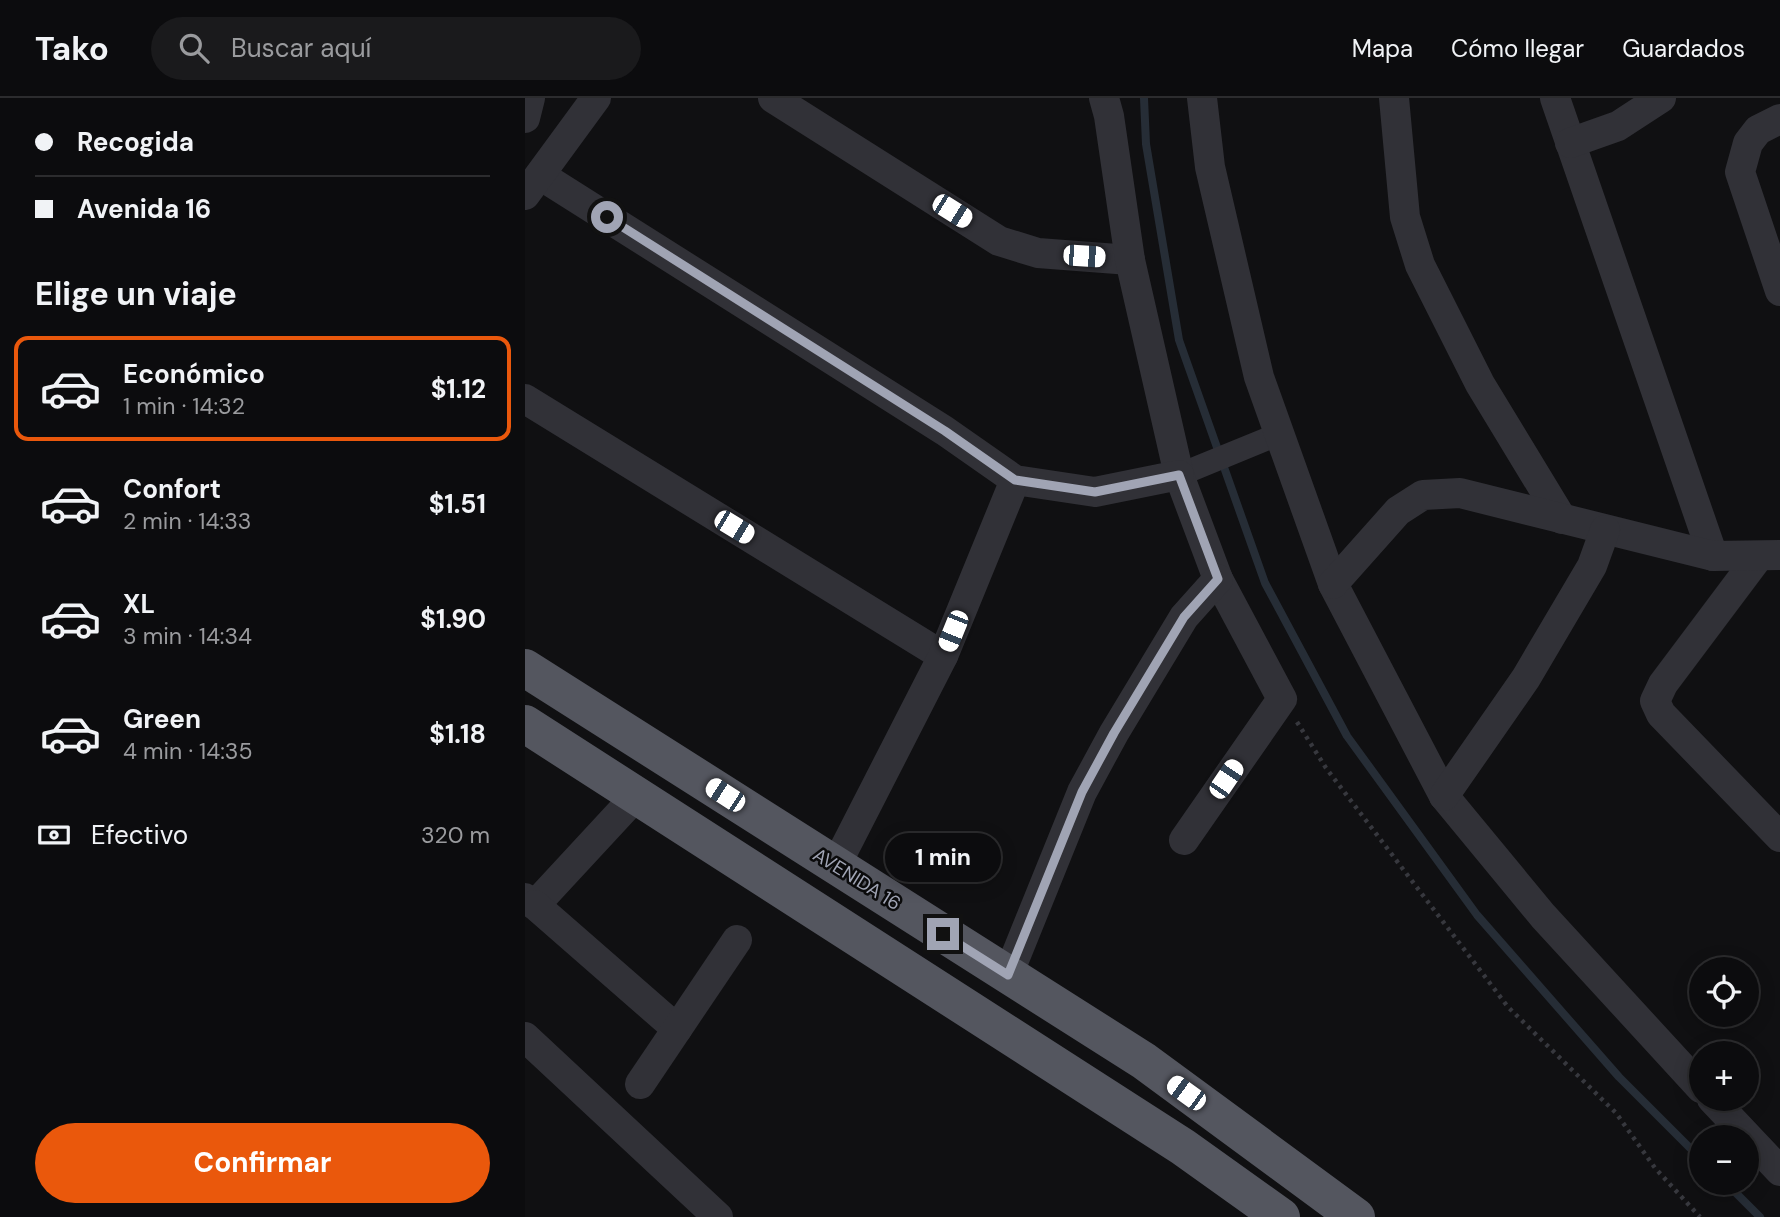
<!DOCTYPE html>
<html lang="es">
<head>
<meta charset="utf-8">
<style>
	:root { --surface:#0c0c0e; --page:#1a1a1c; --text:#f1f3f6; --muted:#9a9b9e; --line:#2c2c2e; --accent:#ea580c }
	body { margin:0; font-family:"DM Sans",sans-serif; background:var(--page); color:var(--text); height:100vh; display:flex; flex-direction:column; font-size:26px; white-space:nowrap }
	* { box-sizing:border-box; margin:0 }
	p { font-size:23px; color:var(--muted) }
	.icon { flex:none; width:38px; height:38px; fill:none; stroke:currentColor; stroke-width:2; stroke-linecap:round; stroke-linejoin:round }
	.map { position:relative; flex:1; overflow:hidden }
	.panel { display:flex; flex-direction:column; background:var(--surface); width:525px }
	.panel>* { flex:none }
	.hud { display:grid; align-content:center; height:154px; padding:0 35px; background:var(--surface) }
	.tools { position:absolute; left:1164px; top:859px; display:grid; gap:14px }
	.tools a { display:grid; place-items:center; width:70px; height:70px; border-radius:50%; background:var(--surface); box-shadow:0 4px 18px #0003,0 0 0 2px var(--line); font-size:35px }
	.end { position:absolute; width:32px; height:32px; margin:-16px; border:9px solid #a0a4b4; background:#111; box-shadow:0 0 0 4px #111 }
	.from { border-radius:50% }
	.bubble { position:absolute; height:49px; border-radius:24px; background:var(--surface); box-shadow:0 4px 18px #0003,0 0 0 2px var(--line); font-size:23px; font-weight:700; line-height:49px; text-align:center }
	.car { position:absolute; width:21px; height:42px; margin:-21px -10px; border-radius:9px; box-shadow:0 0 5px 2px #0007; background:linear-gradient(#fff 24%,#345 0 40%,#fff 0 76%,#345 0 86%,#fff 0) }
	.hud b { display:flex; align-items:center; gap:24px; height:66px; font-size:26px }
	.hud b+b { border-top:2px solid var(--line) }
	.hud i { width:18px; height:18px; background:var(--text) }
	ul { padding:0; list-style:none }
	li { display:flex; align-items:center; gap:21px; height:105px; margin:0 14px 10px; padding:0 21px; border:4px solid transparent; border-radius:14px }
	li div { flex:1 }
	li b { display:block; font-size:26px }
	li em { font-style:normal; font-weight:700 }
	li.active { border-color:var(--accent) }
	li>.icon { width:63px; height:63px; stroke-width:1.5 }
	h2 { padding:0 35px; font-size:32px; line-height:84px }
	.pay { display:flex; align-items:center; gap:18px; height:77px; padding:0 35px; font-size:26px }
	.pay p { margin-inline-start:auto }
	.button { display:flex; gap:14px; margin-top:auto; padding:14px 35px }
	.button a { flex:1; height:80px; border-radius:42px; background:var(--accent); color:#fff; font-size:28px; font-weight:700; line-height:80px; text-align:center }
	header { display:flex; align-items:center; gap:42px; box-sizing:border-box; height:98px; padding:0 35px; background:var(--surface); border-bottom:2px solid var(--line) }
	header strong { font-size:33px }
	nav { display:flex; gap:38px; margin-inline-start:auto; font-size:24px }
	.search { width:490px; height:63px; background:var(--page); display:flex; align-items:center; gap:18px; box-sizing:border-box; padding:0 24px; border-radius:38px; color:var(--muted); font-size:26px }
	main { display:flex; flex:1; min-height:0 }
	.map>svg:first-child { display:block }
</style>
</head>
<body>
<header>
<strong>Tako</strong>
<div class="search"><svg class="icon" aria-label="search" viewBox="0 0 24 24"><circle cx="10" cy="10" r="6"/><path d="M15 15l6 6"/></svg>Buscar aquí</div>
<nav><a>Mapa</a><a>Cómo llegar</a><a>Guardados</a></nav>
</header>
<main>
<section class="panel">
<div class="hud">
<b><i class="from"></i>Recogida</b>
<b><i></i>Avenida 16</b>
</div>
<h2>Elige un viaje</h2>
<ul>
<li class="active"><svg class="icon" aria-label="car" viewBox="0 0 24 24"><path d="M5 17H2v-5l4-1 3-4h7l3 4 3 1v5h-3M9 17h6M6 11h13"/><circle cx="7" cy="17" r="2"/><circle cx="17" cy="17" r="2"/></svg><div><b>Económico</b><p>1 min · 14:32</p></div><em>$1.12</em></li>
<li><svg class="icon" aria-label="car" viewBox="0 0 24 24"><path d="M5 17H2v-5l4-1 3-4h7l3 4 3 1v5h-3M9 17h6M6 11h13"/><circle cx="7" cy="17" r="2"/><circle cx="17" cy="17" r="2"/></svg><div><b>Confort</b><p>2 min · 14:33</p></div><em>$1.51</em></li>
<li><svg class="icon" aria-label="car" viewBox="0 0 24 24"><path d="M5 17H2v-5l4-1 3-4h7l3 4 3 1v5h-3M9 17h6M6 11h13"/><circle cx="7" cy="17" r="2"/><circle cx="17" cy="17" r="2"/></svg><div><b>XL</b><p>3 min · 14:34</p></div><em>$1.90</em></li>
<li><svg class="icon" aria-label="car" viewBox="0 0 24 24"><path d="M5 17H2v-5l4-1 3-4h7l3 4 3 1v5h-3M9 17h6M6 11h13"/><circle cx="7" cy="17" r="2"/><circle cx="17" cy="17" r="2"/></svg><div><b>Green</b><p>4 min · 14:35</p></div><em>$1.18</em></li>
</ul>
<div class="pay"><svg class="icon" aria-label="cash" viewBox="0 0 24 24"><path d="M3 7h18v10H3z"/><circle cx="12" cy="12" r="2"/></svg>Efectivo<p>320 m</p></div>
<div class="button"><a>Confirmar</a></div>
</section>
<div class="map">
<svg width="1255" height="1119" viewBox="0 0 1255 1119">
	<rect width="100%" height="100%" fill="#101012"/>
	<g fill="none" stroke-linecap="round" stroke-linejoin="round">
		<g stroke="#262d36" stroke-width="8">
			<polyline points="619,0 621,46 654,242 740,485 822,638 952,817 1094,979 1176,1061"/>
			<polyline points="1201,1085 1235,1119"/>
		</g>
		<polyline stroke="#37383e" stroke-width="4.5" stroke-dasharray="3.5 5" stroke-linecap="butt" points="772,624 801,670 983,909 1091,1015 1130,1070 1175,1119"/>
		<polyline stroke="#313137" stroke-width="23" points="654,377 754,336"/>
		<g stroke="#313137" stroke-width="30">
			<polyline points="248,0 474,143 513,155 605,162"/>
			<polyline points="579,0 584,18 605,162 654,377 693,481 757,601 659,742"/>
			<polyline points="677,0 685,69 734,279 808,486 919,698 1018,818 1176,990"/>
			<polyline points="869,0 880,119 895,167 955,286 1037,421"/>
			<polyline points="1030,0 1188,458"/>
			<polyline points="0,20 5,0"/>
			<polyline points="1255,21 1233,32 1223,45 1215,74 1255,193"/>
			<polyline points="1045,45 1093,28 1136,0"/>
			<polyline points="15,77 420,333 490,382 570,394 654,377"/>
			<polyline points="0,97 71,0"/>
			<polyline points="0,301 418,558"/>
			<polyline points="1234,458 1138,586 1130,603 1136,616 1255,739"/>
			<polyline points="808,486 873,413 898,397 935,395 1188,458 1255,457"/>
			<polyline points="919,698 1001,580 1067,468 1080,432"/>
			<polyline points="311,767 418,558 490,382"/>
			<polyline points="0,800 10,807 111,698"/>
			<polyline points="10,807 152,931"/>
			<polyline points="483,877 557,694 589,635 659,519 693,481"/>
			<polyline points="0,939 193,1119"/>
			<polyline points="115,986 212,842"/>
			<polyline points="1187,1001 1255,1073"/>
		</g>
		<g stroke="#54565f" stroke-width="38">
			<polyline points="0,570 619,963 831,1119"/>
			<polyline points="0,626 658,1049 756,1119"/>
		</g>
	</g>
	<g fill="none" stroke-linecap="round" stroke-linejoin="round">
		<polyline stroke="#a0a4b4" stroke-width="9" points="82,119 420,333 490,382 570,394 654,377 693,481 659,519 589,635 557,694 483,877 418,836"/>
	</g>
	<g text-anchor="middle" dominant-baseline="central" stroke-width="5" stroke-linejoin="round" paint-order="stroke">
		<g font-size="19" fill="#a0a4b4" stroke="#0b0b0c">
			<text transform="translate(332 781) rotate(32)">AVENIDA 16</text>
		</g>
	</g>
</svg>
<div class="tools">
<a><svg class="icon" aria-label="locate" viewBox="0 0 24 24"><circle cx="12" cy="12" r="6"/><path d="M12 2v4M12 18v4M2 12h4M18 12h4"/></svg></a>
<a>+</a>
<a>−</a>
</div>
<i class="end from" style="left:82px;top:119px"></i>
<i class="end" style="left:418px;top:836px"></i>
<div class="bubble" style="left:360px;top:735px;width:116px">1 min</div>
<i class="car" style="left:427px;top:113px;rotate:122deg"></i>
<i class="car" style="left:559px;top:158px;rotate:94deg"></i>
<i class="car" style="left:209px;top:429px;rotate:121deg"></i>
<i class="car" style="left:428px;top:533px;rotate:202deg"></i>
<i class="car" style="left:701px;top:681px;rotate:34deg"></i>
<i class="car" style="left:200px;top:697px;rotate:303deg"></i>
<i class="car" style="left:661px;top:995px;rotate:306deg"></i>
</div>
</main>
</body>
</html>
